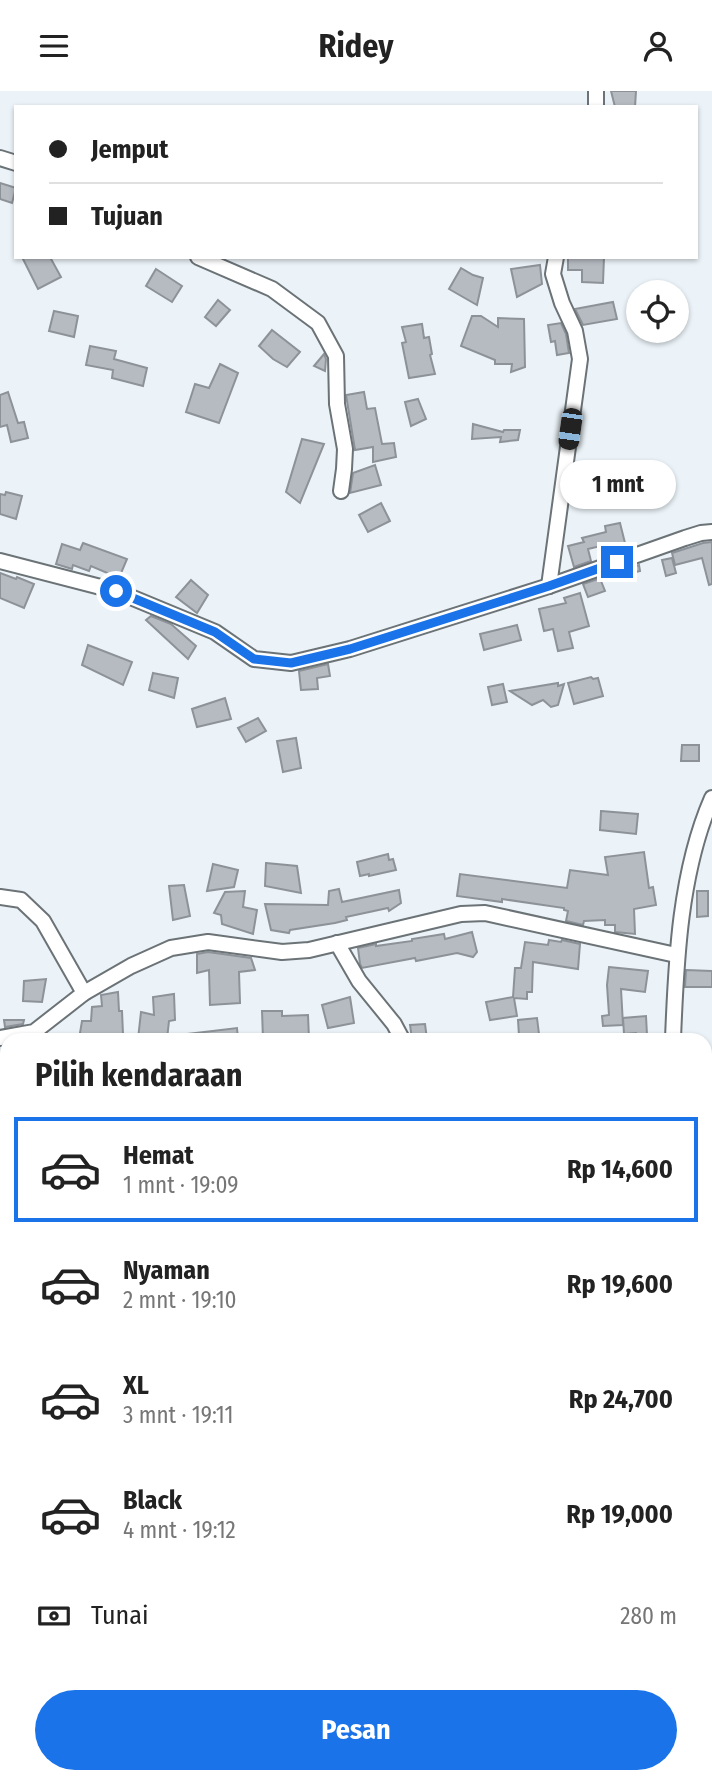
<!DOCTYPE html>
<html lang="id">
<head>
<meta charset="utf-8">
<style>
	:root { --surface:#fff; --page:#f2f2f2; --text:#222; --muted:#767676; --line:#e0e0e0; --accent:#1a73e8 }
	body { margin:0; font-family:"Fira Sans Condensed",sans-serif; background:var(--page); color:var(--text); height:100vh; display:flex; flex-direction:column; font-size:26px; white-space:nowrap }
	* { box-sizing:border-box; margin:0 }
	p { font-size:23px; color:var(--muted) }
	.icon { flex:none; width:38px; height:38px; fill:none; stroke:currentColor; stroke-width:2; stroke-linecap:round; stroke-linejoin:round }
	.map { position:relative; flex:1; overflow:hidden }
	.sheet { position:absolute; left:0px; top:942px; width:712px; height:751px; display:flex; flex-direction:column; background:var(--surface); border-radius:21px 21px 0 0; box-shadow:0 2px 5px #0004 }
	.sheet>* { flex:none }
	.hud { position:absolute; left:14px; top:14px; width:684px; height:154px; border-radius:0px; box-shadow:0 2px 5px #0004; display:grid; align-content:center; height:154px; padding:0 35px; background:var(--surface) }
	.controls { position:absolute; left:626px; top:189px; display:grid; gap:14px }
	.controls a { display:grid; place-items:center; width:63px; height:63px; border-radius:50%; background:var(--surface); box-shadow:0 2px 5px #0004; font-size:35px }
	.end { position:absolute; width:32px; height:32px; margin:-16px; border:9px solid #1a73e8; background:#fff; box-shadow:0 0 0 4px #fff }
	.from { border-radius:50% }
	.bubble { position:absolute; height:49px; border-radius:24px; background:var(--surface); box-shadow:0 2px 5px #0004; font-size:23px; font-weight:700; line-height:49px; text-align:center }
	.car { position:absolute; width:21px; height:42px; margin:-21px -10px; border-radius:9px; box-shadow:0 0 5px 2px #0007; background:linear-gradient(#222 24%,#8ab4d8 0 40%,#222 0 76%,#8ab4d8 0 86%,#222 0) }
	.hud b { display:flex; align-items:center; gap:24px; height:66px; font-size:26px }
	.hud b+b { border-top:2px solid var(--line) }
	.hud i { width:18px; height:18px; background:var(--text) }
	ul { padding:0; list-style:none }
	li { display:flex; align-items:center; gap:21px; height:105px; margin:0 14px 10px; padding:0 21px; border:4px solid transparent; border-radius:0px }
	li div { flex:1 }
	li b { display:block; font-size:26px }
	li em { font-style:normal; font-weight:700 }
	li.on { border-color:var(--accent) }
	li>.icon { width:63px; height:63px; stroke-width:1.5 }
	h2 { padding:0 35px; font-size:32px; line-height:84px }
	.pay { display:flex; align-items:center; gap:18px; height:77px; padding:0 35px; font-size:26px }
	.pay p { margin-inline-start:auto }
	.action { display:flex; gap:14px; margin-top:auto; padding:14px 35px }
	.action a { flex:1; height:80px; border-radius:42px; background:var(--accent); color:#fff; font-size:28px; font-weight:700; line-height:80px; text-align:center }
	header { display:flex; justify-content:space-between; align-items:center; height:91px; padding:0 35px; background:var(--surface); font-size:32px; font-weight:700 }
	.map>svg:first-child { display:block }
</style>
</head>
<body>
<header><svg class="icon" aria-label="menu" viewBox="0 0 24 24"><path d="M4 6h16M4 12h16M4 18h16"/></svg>Ridey<svg class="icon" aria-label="person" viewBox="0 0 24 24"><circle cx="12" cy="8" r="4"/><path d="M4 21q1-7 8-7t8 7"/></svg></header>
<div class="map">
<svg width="712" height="1691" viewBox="0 0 712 1691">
	<rect width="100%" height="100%" fill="#ebf3f8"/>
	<g fill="#b6bbc2" stroke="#8d9298" stroke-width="2">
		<polygon points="611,0 636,0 635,16 615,16"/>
		<polygon points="0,92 16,97 12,112 0,108"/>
		<polygon points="22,166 50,166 61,186 38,198"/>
		<polygon points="568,166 604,166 603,192 582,191 582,179 568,179"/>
		<polygon points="540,174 542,193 517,206 511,178"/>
		<polygon points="461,177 473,184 483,187 477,214 449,198"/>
		<polygon points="156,178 182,195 172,211 146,195"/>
		<polygon points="218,209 230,219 216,235 205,226"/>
		<polygon points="613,211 617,228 583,234 575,218"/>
		<polygon points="54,220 78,225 74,246 49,240"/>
		<polygon points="472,225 481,225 498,236 498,227 524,228 525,276 511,281 512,273 495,273 495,269 461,255"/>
		<polygon points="561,232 566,243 569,262 557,264 555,250 551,251 548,234"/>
		<polygon points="422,233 424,247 429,246 432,263 430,264 435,283 409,287 402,252 406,251 402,236"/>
		<polygon points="272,239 300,261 287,276 273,268 259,255"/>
		<polygon points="90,255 116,260 114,268 147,277 143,295 112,287 113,279 86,274"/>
		<polygon points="324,263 326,268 325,280 314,275"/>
		<polygon points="220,273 238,282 219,332 186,321 195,293 209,297"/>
		<polygon points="8,301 18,332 24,331 28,347 11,351 7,334 0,336 0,304"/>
		<polygon points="364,301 367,318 375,317 382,353 394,352 396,366 373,371 373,356 355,359 346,304"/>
		<polygon points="418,308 426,328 411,335 405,311"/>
		<polygon points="473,333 503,341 504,339 520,339 518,349 500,351 501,346 472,348"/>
		<polygon points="302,348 324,353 300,412 286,401"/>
		<polygon points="375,374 381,394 350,402 353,382"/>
		<polygon points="6,401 22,405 16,428 0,423 0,403 5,404"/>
		<polygon points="381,412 390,430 368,441 359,424"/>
		<polygon points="620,432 625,452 609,455 609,453 588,458 591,470 574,476 568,455 584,451 582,447 606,441 605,435"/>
		<polygon points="712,451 712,493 709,494 702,467 675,474 672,462 703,452"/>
		<polygon points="83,452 127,468 119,487 91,475 89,480 73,474 72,478 56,473 62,453 80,459"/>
		<polygon points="672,467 676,482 666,485 662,469"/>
		<polygon points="639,474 640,480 601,490 605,500 588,506 583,493"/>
		<polygon points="0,482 16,488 17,486 34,493 24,517 0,507"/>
		<polygon points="191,489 208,504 197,522 176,506"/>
		<polygon points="580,502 589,535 569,541 573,557 558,560 553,538 544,540 539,518 566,512 564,507"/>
		<polygon points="151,525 171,533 196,555 188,568 146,529"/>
		<polygon points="517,534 521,549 484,559 480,543"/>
		<polygon points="88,554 132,571 123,594 82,574"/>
		<polygon points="328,573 330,585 317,587 318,598 301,599 299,580"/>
		<polygon points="153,582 178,587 174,607 149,599"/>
		<polygon points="591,586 593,588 598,587 603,605 574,613 568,592"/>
		<polygon points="558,592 558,595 564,593 558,614 551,616 543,609 532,614 510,600"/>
		<polygon points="503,593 507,611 492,614 488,596"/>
		<polygon points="225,607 231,628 197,636 192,618"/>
		<polygon points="258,627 266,640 246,651 238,637"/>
		<polygon points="296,647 301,677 283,681 277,650"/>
		<polygon points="682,654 699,654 699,670 681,670"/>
		<polygon points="601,720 638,723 636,743 600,739"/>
		<polygon points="644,761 649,797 653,796 656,814 634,818 635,843 615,841 615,834 605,834 605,829 584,830 583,834 566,830 568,820 564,819 564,817 502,808 502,811 457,805 460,783 567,797 570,779 608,784 605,766"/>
		<polygon points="388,763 389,769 393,768 396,779 369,785 369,783 360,785 357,771"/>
		<polygon points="266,772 297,775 301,802 265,795"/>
		<polygon points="213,773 238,779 234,796 207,800"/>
		<polygon points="184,794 190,825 173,829 169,795"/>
		<polygon points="339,798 342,811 399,799 401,812 389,820 388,817 346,826 347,829 335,832 290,839 289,842 271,839 265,813 328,814 329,800"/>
		<polygon points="245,800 243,816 257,819 253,843 222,833 221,824 214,822 225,801"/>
		<polygon points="697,800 708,800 708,825 697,826"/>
		<polygon points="472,841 477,861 473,866 457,862 416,870 415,867 362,877 360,873 358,857 376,853 376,855 412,850 412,848 444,843 445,848"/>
		<polygon points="549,849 561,851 562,849 580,853 578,878 533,871 532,901 527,901 527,908 514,907 517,925 490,929 486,911 513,906 515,877 521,877 525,851 548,854"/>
		<polygon points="208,861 251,867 255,879 239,881 240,912 210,914 209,879 197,882 197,863"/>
		<polygon points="609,876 648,880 645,901 621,898 623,934 603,935 602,925 609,924 607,894"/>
		<polygon points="686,879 712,880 712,896 685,896"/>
		<polygon points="46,888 42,911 23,910 24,890"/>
		<polygon points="118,901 119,920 122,920 123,943 97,945 96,948 79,948 82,930 91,930 92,916 102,915 101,904"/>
		<polygon points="174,903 175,929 169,930 167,948 138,948 141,921 154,924 153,906"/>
		<polygon points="350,906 354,932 328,937 322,914"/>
		<polygon points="262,920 282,920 282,925 308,924 309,948 263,948"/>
		<polygon points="646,925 647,944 637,945 636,942 624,943 623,927"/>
		<polygon points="537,927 539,943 519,945 518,929"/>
		<polygon points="4,929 24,929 23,933 5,936"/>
		<polygon points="425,933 427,948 412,948 410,934"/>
		<polygon points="237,937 238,948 188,948 188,943"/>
	</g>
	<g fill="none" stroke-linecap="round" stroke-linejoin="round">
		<g stroke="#6b7377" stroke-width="18">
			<g id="minor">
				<polyline points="596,16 596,0"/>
				<polyline points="0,67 16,72"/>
				<polyline points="198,166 272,198 318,232 336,265 337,313 345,358 344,378 341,400"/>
				<polyline points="0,470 116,500 215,541 254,568 291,572 350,558 549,495 685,447 701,442 712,441"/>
				<polyline points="549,495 580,268 575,240 562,212 553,183 556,166"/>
				<polyline points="0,806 21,809 43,830 84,902"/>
				<polyline points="337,852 359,890 394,933 402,948"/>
				<polyline points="0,947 34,941 84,902 131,875 171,857 208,851 282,861 309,859 461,823 485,822 676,864"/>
				<path d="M673 948C676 869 680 780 712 707"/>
				<polyline points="705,1277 712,1278"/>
				<polyline points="307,1685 309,1691"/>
				<polyline points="496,1685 497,1691"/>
				<polyline points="91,1691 92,1685"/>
			</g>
		</g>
		<use href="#minor" stroke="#fff" stroke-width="14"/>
	</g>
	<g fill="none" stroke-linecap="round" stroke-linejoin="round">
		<polyline stroke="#1a73e8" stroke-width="9" points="116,500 215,541 254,568 291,572 350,558 549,495 617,471"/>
	</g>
</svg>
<div class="controls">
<a><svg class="icon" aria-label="locate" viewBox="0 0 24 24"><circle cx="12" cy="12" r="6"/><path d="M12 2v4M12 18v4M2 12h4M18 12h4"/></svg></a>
</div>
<i class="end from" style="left:116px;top:500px"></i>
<i class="end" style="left:617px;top:471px"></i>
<div class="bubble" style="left:560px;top:369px;width:116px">1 mnt</div>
<i class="car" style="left:570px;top:338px;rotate:188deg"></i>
<div class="hud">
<b><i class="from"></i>Jemput</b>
<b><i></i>Tujuan</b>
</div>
<section class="sheet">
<h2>Pilih kendaraan</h2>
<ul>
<li class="on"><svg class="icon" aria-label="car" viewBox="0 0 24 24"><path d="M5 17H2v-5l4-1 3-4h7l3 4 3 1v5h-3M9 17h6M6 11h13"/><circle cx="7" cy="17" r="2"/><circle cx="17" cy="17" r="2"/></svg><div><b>Hemat</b><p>1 mnt · 19:09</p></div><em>Rp 14,600</em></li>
<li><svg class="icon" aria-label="car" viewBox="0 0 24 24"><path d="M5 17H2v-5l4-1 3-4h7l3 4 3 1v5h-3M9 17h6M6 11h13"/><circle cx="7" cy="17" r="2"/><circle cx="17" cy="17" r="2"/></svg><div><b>Nyaman</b><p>2 mnt · 19:10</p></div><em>Rp 19,600</em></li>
<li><svg class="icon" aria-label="car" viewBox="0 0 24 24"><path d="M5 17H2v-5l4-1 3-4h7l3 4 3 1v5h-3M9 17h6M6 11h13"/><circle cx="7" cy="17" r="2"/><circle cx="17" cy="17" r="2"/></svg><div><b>XL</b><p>3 mnt · 19:11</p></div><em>Rp 24,700</em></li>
<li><svg class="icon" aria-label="car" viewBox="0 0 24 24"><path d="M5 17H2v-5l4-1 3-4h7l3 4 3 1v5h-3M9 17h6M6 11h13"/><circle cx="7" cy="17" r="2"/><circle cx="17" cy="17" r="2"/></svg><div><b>Black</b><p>4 mnt · 19:12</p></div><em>Rp 19,000</em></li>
</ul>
<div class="pay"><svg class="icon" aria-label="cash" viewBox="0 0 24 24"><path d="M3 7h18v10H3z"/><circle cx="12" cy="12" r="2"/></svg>Tunai<p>280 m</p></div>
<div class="action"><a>Pesan</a></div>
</section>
</div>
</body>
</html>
